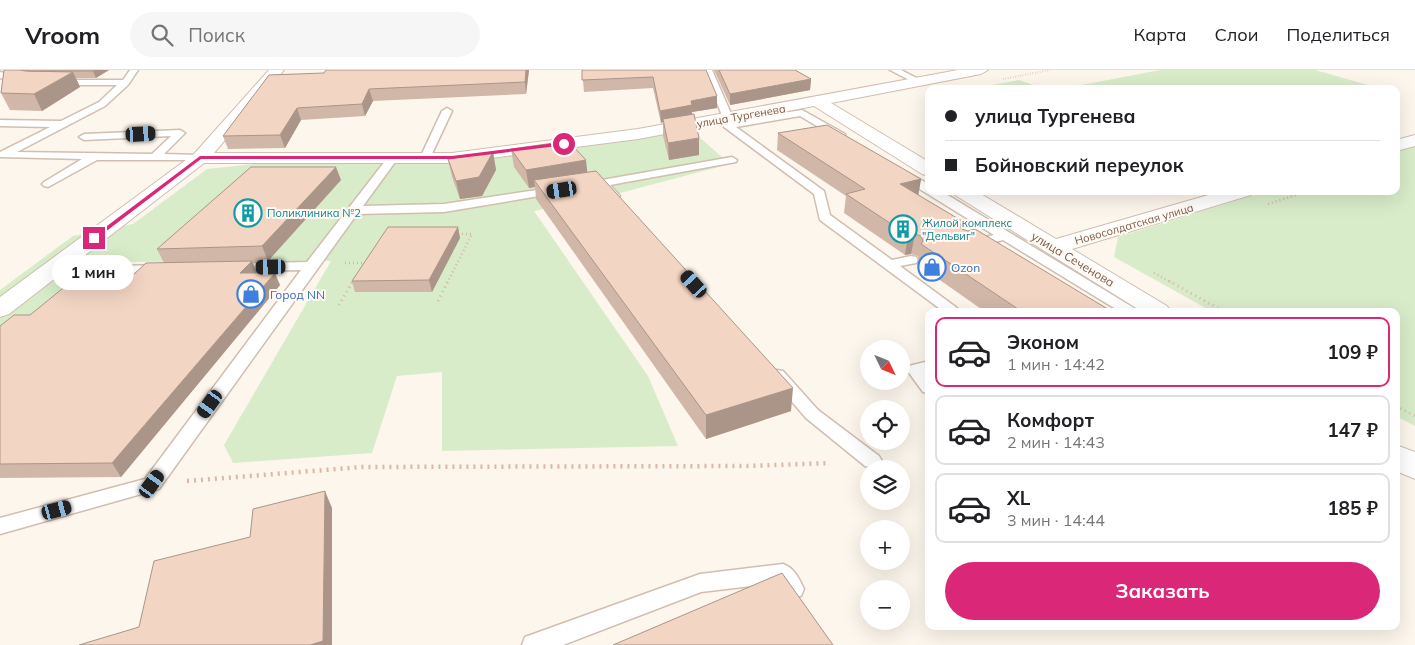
<!DOCTYPE html>
<html lang="ru">
<head>
<meta charset="utf-8">
<style>
	:root { --surface:#fff; --page:#f6f6f6; --text:#202124; --muted:#757577; --line:#e0e0e0; --accent:#db2777 }
	body { margin:0; font-family:Mulish,sans-serif; background:var(--page); color:var(--text); height:100vh; display:flex; flex-direction:column; font-size:19px; white-space:nowrap }
	* { box-sizing:border-box; margin:0 }
	p { font-size:16px; color:var(--muted) }
	.icon { flex:none; width:28px; height:28px; fill:none; stroke:currentColor; stroke-width:2; stroke-linecap:round; stroke-linejoin:round }
	.map { position:relative; flex:1; overflow:hidden }
	.details { position:absolute; left:925px; top:238px; width:475px; height:322px; display:flex; flex-direction:column; background:var(--surface); border-radius:10px; box-shadow:0 5px 20px #0002 }
	.details>* { flex:none }
	.hud { position:absolute; left:925px; top:15px; width:475px; height:110px; border-radius:10px; box-shadow:0 5px 20px #0002; display:grid; align-content:center; height:110px; padding:0 20px; background:var(--surface) }
	.needle { width:32px; rotate:133deg }
	.tools { position:absolute; left:860px; top:270px; display:grid; gap:10px }
	.tools a { display:grid; place-items:center; width:50px; height:50px; border-radius:50%; background:var(--surface); box-shadow:0 5px 20px #0002; font-size:25px }
	.end { position:absolute; width:22px; height:22px; margin:-11px; border:6px solid #db2777; background:#fff; box-shadow:0 0 0 2px #fff }
	.from { border-radius:50% }
	.bubble { position:absolute; height:35px; border-radius:18px; background:var(--surface); box-shadow:0 5px 20px #0002; font-size:16px; font-weight:700; line-height:35px; text-align:center }
	.car { position:absolute; width:15px; height:30px; margin:-15px -8px; border-radius:6px; box-shadow:0 0 4px 1px #0007; background:linear-gradient(#222 24%,#8ab4d8 0 40%,#222 0 76%,#8ab4d8 0 86%,#222 0) }
	.hud b { display:flex; align-items:center; gap:18px; height:48px; font-size:19px }
	.hud b+b { border-top:1px solid var(--line) }
	.hud i { width:12px; height:12px; background:var(--text) }
	ul { padding:9px 0 0; list-style:none }
	li { display:flex; align-items:center; gap:15px; height:70px; margin:0 10px 8px; padding:0 10px; border:2px solid var(--line); border-radius:10px }
	li div { flex:1 }
	li b { display:block; font-size:19px }
	li em { font-style:normal; font-weight:700 }
	li.on { border-color:var(--accent) }
	li>.icon { width:45px; height:45px; stroke-width:1.5 }
	.button { display:flex; gap:10px; margin-top:auto; padding:10px 20px }
	.button a { flex:1; height:58px; border-radius:30px; background:var(--accent); color:#fff; font-size:20px; font-weight:700; line-height:58px; text-align:center }
	header { display:flex; align-items:center; gap:30px; box-sizing:border-box; height:70px; padding:0 25px; background:var(--surface); border-bottom:1px solid var(--line) }
	header strong { font-size:24px }
	nav { display:flex; gap:28px; margin-inline-start:auto; font-size:18px }
	.search { width:350px; height:45px; background:var(--page); display:flex; align-items:center; gap:12px; box-sizing:border-box; padding:0 18px; border-radius:28px; color:var(--muted); font-size:19px }
	.map>svg:first-child { display:block }
</style>
</head>
<body>
<header>
<strong>Vroom</strong>
<div class="search"><svg class="icon" aria-label="search" viewBox="0 0 24 24"><circle cx="10" cy="10" r="6"/><path d="M15 15l6 6"/></svg>Поиск</div>
<nav><a>Карта</a><a>Слои</a><a>Поделиться</a></nav>
</header>
<div class="map">
<svg width="1415" height="575" viewBox="0 0 1415 575">
	<rect width="100%" height="100%" fill="#fdf6ec"/>
	<g fill="#d8ecc9">
		<polygon points="1160,0 1315,0 1382,19 1061,19"/>
		<polygon points="1019,10 1045,19 971,19"/>
		<polygon points="691,60 730,94 620,123 534,141 648,306 678,376 442,381 442,302 397,306 372,383 233,393 224,375 331,191 112,192 0,280 0,220 73,166 133,154 207,99 254,94 453,93"/>
		<polygon points="1415,76 1415,356 1396,346 1396,241 1211,241 1114,187 1118,167 1267,121 1396,121 1396,82"/>
	</g>
	<g fill="none" stroke-linecap="round" stroke-linejoin="round">
		<g stroke="#d1beb0" stroke-width="3">
			<g id="service">
				<polygon points="130,0 138,0 128,15 105,36 17,82 152,84 171,66 84,70 79,67 84,64 180,60 185,63 164,84 200,85 205,88 204,90 97,90 48,117 44,116 42,114 44,112 82,89 0,87 0,82 50,57 0,56 0,50 61,51 99,32 117,15 57,15 53,12 54,10 123,10"/>
				<polygon points="704,0 712,0 733,48 732,51 802,40 845,64 845,68 837,68 800,46 736,57 824,121 830,145 892,190 911,186 916,187 918,190 916,193 900,196 957,238 959,241 943,241 820,150 814,124 724,57 723,48"/>
				<polygon points="890,0 901,0 924,12 917,14"/>
				<polygon points="0,2 28,9 29,11 25,14 0,8"/>
				<polygon points="447,38 452,41 430,88 429,90 421,90 420,88 442,41"/>
				<polygon points="393,85 398,88 363,136 444,134 557,117 563,120 557,123 444,142 357,144 159,419 0,464 0,448 145,409 301,200 233,201 228,200 226,197 228,194 307,192 389,86"/>
				<polygon points="732,87 737,90 736,92 610,115 620,126 614,130 610,128 596,113 602,110"/>
				<polygon points="901,100 929,114 929,121 941,121 1134,238 1136,241 1119,241 1003,170 971,178 966,177 964,174 966,171 994,165 897,105 895,103"/>
				<polygon points="159,195 164,196 166,199 164,202 49,206 42,202 49,198"/>
				<polygon points="929,291 929,301 926,302 929,306 929,323 923,322 907,300 909,296"/>
				<polygon points="777,300 783,301 818,340 879,386 882,391 879,396 872,398 865,396 806,348 769,305 771,301"/>
				<path d="M783 494C794 498 799 508 804 519L801 526C787 530 784 524 777 513L701 522 563 575H522L525 567 700 504Z"/>
			</g>
		</g>
		<g stroke="#d1beb0" stroke-width="2">
			<g id="minor">
				<polygon points="269,0 284,0 214,83 452,83 638,59 958,0 988,0 981,4 831,33 929,92 929,106 922,104 814,36 638,69 452,93 204,93 9,244 0,247 0,227 194,84"/>
				<polygon points="1415,65 1415,76 1396,81 1396,70"/>
				<polygon points="952,121 976,121 1056,169 1222,121 1254,121 1251,125 1072,179 1167,236 1170,241 1141,241 955,125"/>
				<polygon points="1396,375 1415,382 1415,409 1396,401"/>
			</g>
		</g>
		<polyline stroke="#d9b8a5" stroke-width="2" stroke-dasharray="0.5 2" stroke-linecap="butt" points="1003,9 1050,0"/>
		<g stroke="#d9b8a5" stroke-width="2.5" stroke-dasharray="1 3" stroke-linecap="butt">
			<polyline points="1268,134 1308,121"/>
			<polyline points="345,193 366,193"/>
			<polyline points="1154,203 1172,213"/>
			<polyline points="352,213 354,210"/>
			<polyline points="447,213 472,164 456,164"/>
		</g>
		<g stroke="#d9b8a5" stroke-width="3" stroke-dasharray="1 4" stroke-linecap="butt">
			<polyline points="1169,211 1223,241"/>
			<polyline points="438,231 448,211"/>
			<polyline points="339,235 353,211"/>
			<polyline points="1396,336 1415,346"/>
		</g>
		<polyline stroke="#d9b8a5" stroke-width="4.5" stroke-dasharray="2 5" stroke-linecap="butt" points="187,411 362,397 748,396 830,393"/>
		<use href="#service" fill="#fff" fill-rule="evenodd"/>
		<use href="#minor" fill="#fff" fill-rule="evenodd"/>
	</g>
	<g fill="#d1b7a8">
		<polygon points="4,0 109,0 96,8 76,8 80,17 42,41 10,40 1,23"/>
		<polygon points="529,0 526,24 373,31 365,46 301,50 285,78 228,79 223,66 269,5"/>
		<polygon points="582,0 706,0 717,38 692,42 699,85 669,90 663,66 663,52 661,53 653,18 584,22"/>
		<polygon points="714,0 795,0 811,9 810,20 730,35"/>
		<polygon points="778,63 921,109 918,125 960,157 962,159 1111,241 984,241 917,194 918,188 918,186 911,184 905,185 844,143 846,126 777,80"/>
		<polygon points="511,79 588,102 791,341 706,369 536,129 535,117 529,118 514,97"/>
		<polygon points="493,82 496,100 482,126 460,129 452,107 448,89"/>
		<polygon points="341,110 268,191 252,192 257,203 280,215 121,407 0,408 0,256 164,193 157,179"/>
		<polygon points="458,157 460,168 432,222 355,222 352,211"/>
	</g>
	<g fill="#aa9588">
		<polygon points="96,0 109,0 96,8 93,1"/>
		<polygon points="526,0 529,0 526,24 525,12"/>
		<polygon points="73,2 80,17 42,41 34,24"/>
		<polygon points="811,9 810,20 730,35 730,24"/>
		<polygon points="369,19 373,31 365,46 362,34"/>
		<polygon points="717,26 717,38 692,42 692,47 663,49 663,52 661,53 660,41 691,31"/>
		<polygon points="297,38 301,50 285,78 280,65"/>
		<polygon points="699,68 699,85 669,90 668,73"/>
		<polygon points="493,82 496,100 482,126 460,129 456,111"/>
		<polygon points="586,90 588,109 534,110 535,117 529,118 526,100"/>
		<polygon points="336,97 341,110 268,191 262,176"/>
		<polygon points="921,109 918,127 900,114"/>
		<polygon points="458,157 460,168 432,222 429,210"/>
		<polygon points="915,164 911,184 905,185 908,165"/>
		<polygon points="252,191 257,203 240,203"/>
		<polygon points="275,203 280,215 121,407 112,393"/>
		<polygon points="793,318 791,341 706,369 706,345"/>
		<polygon points="325,421 332,438 332,575 310,575"/>
	</g>
	<g fill="#f3d5c3" stroke="#aa9588">
		<polygon points="4,0 20,0 25,1 73,2 34,24 1,23"/>
		<polygon points="26,0 96,0 93,1 30,1"/>
		<polygon points="326,0 526,0 525,12 369,19 362,34 297,38 280,65 223,66 269,5 324,3"/>
		<polygon points="582,0 706,0 717,26 691,31 692,35 660,41 653,7 582,10"/>
		<polygon points="719,0 795,0 811,9 730,24"/>
		<polygon points="694,44 699,68 668,73 663,49"/>
		<polygon points="827,55 921,109 900,114 962,151 960,156 962,159 968,161 975,159 1111,241 1021,241 921,174 923,171 921,166 915,164 908,165 846,124 865,119 778,63"/>
		<polygon points="568,71 586,90 526,100 511,79"/>
		<polygon points="493,82 479,107 456,111 448,89"/>
		<polygon points="251,97 336,97 262,176 157,179"/>
		<polygon points="596,101 793,318 706,345 534,110"/>
		<polygon points="388,157 458,157 429,210 352,211"/>
		<polygon points="252,191 240,203 275,203 112,393 0,394 0,256 14,245 30,245 78,206 133,205 146,193"/>
		<polygon points="325,421 323,571 310,575 79,575 139,557 154,491 250,467 253,439"/>
		<polygon points="782,503 833,575 613,575"/>
	</g>
	<polygon fill="#db2777" points="564,72 566,75 452,89 201,89 96,169 91,168 200,86 452,86"/>
	<defs>
		<g id="building-ring" transform="scale(1.4375)"><circle r="9.5" fill="#fffaf3" stroke="#0f9aa8" stroke-width="1.5"/><path d="M-4-6H4V6H1V3H-1V6H-4ZM-2.5-4.3h1.7v1.8h-1.7ZM.8-4.3h1.7v1.8H.8ZM-2.5-1h1.7V.8h-1.7ZM.8-1h1.7V.8H.8Z" fill="#0f9aa8"/></g>
		<g id="shop-ring" transform="scale(1.4375)"><circle r="9.5" fill="#fffaf3" stroke="#3f7fe0" stroke-width="1.5"/><path d="M-5-2.5h2.3a2.7 3.5 0 0 1 5.4 0H5L5.5 6h-11ZM-1.5-2.5h3a1.5 2.3 0 0 0-3 0Z" fill="#3f7fe0"/></g>
	</defs>
	<g fill-rule="evenodd">
		<use href="#building-ring" x="248" y="143"/>
		<use href="#building-ring" x="903" y="159"/>
		<use href="#shop-ring" x="932" y="197"/>
		<use href="#shop-ring" x="251" y="224"/>
	</g>
	<g text-anchor="middle" dominant-baseline="central" stroke-width="4" stroke-linejoin="round" paint-order="stroke">
		<g font-size="11" fill="#7a5c4d" stroke="#fffaf3">
			<text transform="translate(741 46) rotate(-10)">улица Тургенева</text>
			<text transform="translate(1134 154) rotate(-16)">Новосолдатская улица</text>
		</g>
		<g font-size="11" fill="#0d838f" stroke="#fffaf3" text-anchor="start">
			<text x="267" y="143">Поликлиника №2</text>
			<text x="922" y="153">Жилой комплекс<tspan x="922" dy="13">"Дельвиг"</tspan></text>
		</g>
		<g font-size="12" fill="#7a5c4d" stroke="#fffaf3">
			<text transform="translate(1073 189) rotate(31)">улица Сеченова</text>
		</g>
		<g font-size="12" fill="#366cbe" stroke="#fffaf3" text-anchor="start">
			<text x="951" y="197">Ozon</text>
			<text x="270" y="224">Город NN</text>
		</g>
	</g>
</svg>
<div class="tools">
<a><svg class="needle" viewBox="-14 -14 28 28"><path d="M0-13l5 13h-10z" fill="#e53935"/><path d="M0 13l5-13h-10z" fill="#757577"/></svg></a>
<a><svg class="icon" aria-label="locate" viewBox="0 0 24 24"><circle cx="12" cy="12" r="6"/><path d="M12 2v4M12 18v4M2 12h4M18 12h4"/></svg></a>
<a><svg class="icon" aria-label="layers" viewBox="0 0 24 24"><path d="M12 4l9 5-9 5-9-5zM3 14l9 5 9-5"/></svg></a>
<a>+</a>
<a>−</a>
</div>
<i class="end from" style="left:564px;top:74px"></i>
<i class="end" style="left:94px;top:168px"></i>
<div class="bubble" style="left:52px;top:185px;width:82px">1 мин</div>
<i class="car" style="left:141px;top:64px;rotate:87deg"></i>
<i class="car" style="left:562px;top:120px;rotate:261deg"></i>
<i class="car" style="left:271px;top:197px;rotate:269deg"></i>
<i class="car" style="left:694px;top:214px;rotate:318deg"></i>
<i class="car" style="left:210px;top:334px;rotate:216deg"></i>
<i class="car" style="left:152px;top:414px;rotate:36deg"></i>
<i class="car" style="left:57px;top:440px;rotate:75deg"></i>
<div class="hud">
<b><i class="from"></i>улица Тургенева</b>
<b><i></i>Бойновский переулок</b>
</div>
<section class="details">
<ul>
<li class="on"><svg class="icon" aria-label="car" viewBox="0 0 24 24"><path d="M5 17H2v-5l4-1 3-4h7l3 4 3 1v5h-3M9 17h6M6 11h13"/><circle cx="7" cy="17" r="2"/><circle cx="17" cy="17" r="2"/></svg><div><b>Эконом</b><p>1 мин · 14:42</p></div><em>109 ₽</em></li>
<li><svg class="icon" aria-label="car" viewBox="0 0 24 24"><path d="M5 17H2v-5l4-1 3-4h7l3 4 3 1v5h-3M9 17h6M6 11h13"/><circle cx="7" cy="17" r="2"/><circle cx="17" cy="17" r="2"/></svg><div><b>Комфорт</b><p>2 мин · 14:43</p></div><em>147 ₽</em></li>
<li><svg class="icon" aria-label="car" viewBox="0 0 24 24"><path d="M5 17H2v-5l4-1 3-4h7l3 4 3 1v5h-3M9 17h6M6 11h13"/><circle cx="7" cy="17" r="2"/><circle cx="17" cy="17" r="2"/></svg><div><b>XL</b><p>3 мин · 14:44</p></div><em>185 ₽</em></li>
</ul>
<div class="button"><a>Заказать</a></div>
</section>
</div>
</body>
</html>
